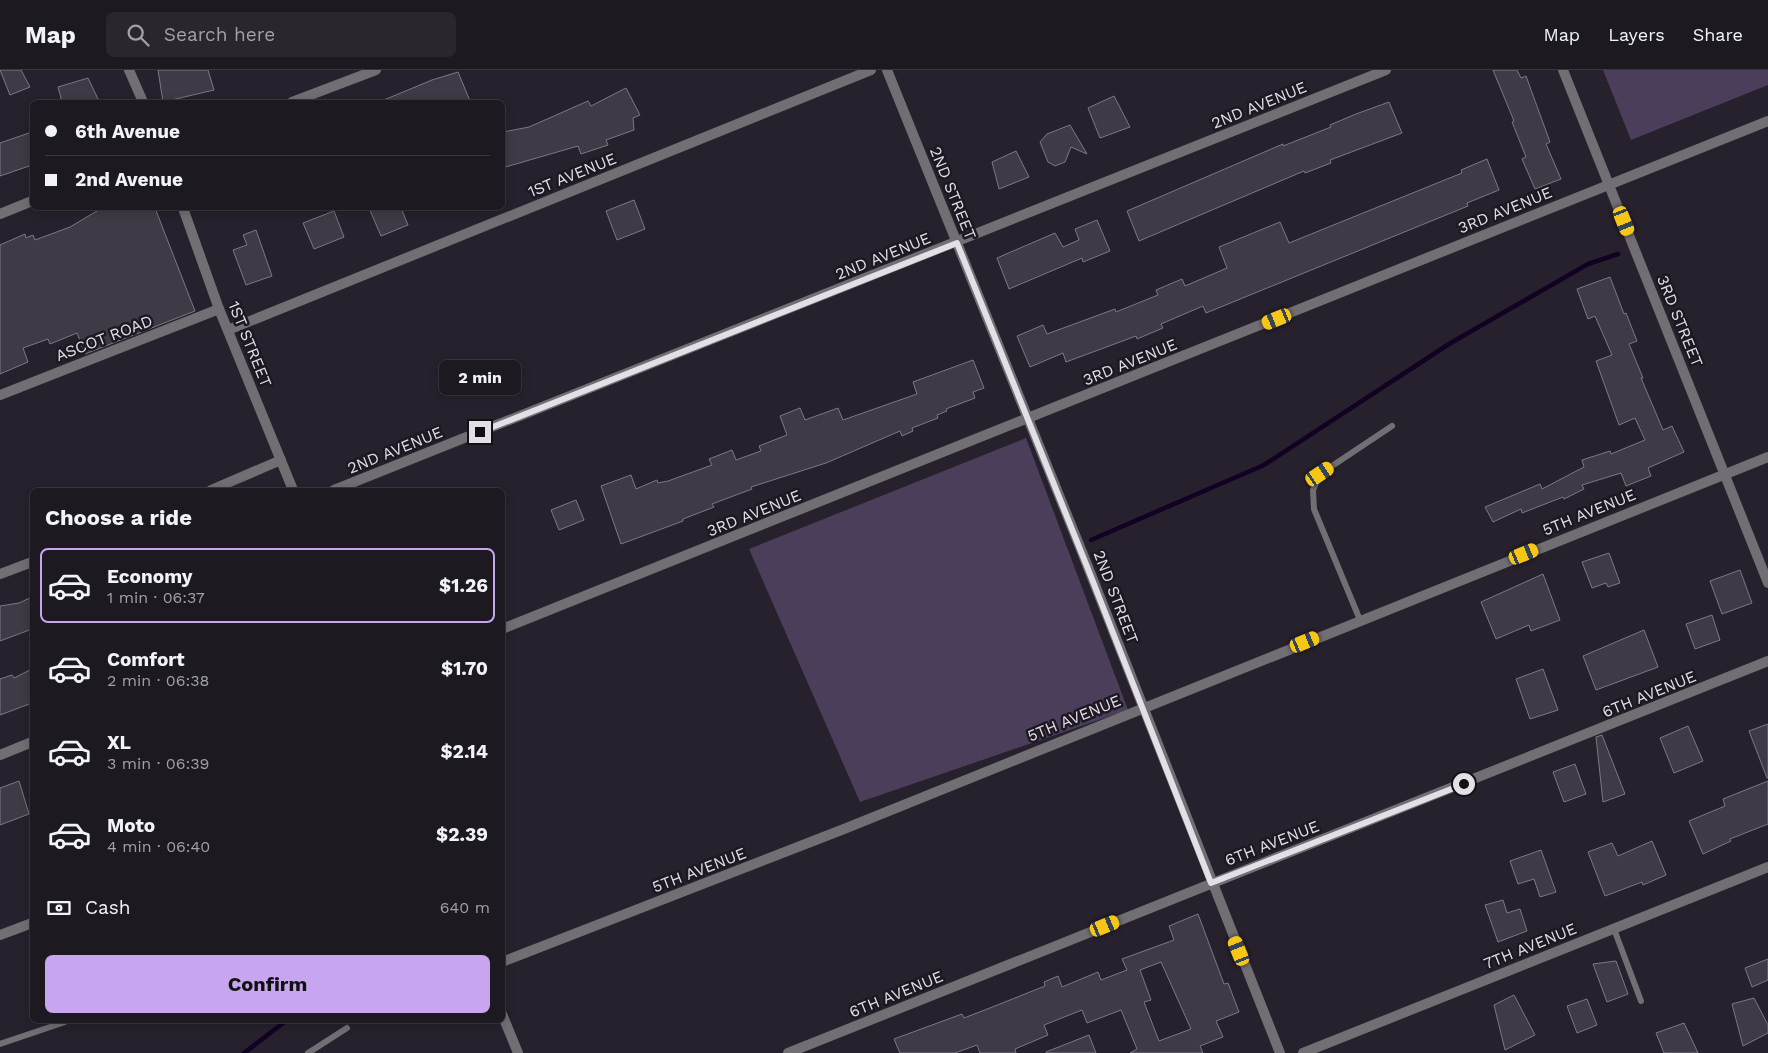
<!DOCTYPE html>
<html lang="en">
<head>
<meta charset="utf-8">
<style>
	:root { --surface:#1c1921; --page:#29262e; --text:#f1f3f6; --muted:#a0a0a5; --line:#3a383f; --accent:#c7a6ef }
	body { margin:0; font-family:"Work Sans",sans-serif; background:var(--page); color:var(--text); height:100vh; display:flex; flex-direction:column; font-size:19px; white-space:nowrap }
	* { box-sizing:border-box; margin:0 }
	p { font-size:16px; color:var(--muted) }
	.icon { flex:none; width:28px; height:28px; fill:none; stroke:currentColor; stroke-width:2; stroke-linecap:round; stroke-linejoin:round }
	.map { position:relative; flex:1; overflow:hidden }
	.drawer { position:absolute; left:30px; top:418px; width:475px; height:535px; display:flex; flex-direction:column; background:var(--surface); border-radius:8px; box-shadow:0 2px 12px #0003,0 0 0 1px var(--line) }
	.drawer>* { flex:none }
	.guide { position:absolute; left:30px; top:30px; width:475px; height:110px; border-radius:8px; box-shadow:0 2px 12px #0003,0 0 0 1px var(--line); display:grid; align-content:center; height:110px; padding:0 15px; background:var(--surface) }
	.end { position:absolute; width:22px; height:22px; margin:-11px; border:6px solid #e3dfe7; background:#111; box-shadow:0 0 0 2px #111 }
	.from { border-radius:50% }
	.bubble { position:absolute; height:35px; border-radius:8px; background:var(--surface); box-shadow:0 2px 12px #0003,0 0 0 1px var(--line); font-size:16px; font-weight:700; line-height:35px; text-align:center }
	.car { position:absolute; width:15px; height:30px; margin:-15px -8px; border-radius:6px; box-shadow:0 0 4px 1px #0007; background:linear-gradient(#f5c518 24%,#345 0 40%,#f5c518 0 76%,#345 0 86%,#f5c518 0) }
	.guide b { display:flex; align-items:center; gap:18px; height:48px; font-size:19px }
	.guide b+b { border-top:1px solid var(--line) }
	.guide i { width:12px; height:12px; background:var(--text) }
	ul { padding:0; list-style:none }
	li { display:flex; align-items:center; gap:15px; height:75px; margin:0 10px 8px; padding:0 5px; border:2px solid transparent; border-radius:8px }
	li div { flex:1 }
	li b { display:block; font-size:19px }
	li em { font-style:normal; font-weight:700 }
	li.selected { border-color:var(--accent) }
	li>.icon { width:45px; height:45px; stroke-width:1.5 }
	h2 { padding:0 15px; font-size:22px; line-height:60px }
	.pay { display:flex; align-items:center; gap:12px; height:55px; padding:0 15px; font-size:19px }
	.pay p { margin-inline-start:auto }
	.button { display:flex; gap:10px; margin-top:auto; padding:10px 15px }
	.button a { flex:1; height:58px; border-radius:8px; background:var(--accent); color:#111; font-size:20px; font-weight:700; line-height:58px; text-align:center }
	header { display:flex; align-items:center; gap:30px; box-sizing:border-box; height:70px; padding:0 25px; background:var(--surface); border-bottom:1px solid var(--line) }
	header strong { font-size:24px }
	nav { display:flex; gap:28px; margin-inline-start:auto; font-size:18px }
	.search { width:350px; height:45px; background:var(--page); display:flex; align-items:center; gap:12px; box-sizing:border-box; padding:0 18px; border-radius:8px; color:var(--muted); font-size:19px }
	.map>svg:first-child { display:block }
</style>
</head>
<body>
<header>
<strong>Map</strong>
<div class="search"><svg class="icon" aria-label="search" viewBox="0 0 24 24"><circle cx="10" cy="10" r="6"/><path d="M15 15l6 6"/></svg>Search here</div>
<nav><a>Map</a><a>Layers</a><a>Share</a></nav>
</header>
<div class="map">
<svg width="1768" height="983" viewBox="0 0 1768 983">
	<rect width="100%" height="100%" fill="#26212c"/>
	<g fill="#4b3e5a">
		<polygon points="1603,0 1768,0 1768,15 1631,70"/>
		<polygon points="1026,368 1128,640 860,732 749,479"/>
	</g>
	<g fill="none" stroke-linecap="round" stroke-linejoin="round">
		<g stroke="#120122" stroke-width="4.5">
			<polyline points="1091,470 1264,395 1449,274 1588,194 1618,184"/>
			<polyline points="244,983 287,950"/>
		</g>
	</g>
	<g fill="#3f3a45" stroke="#7d7885" fill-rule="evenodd">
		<polygon points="0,0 21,0 30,17 10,25"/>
		<polygon points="158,0 208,0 214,20 163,32"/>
		<polygon points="1493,0 1517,0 1521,8 1526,6 1550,72 1546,74 1561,109 1535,119 1522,89 1526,87 1512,52 1514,51"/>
		<polygon points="458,2 470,31 379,32 432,10"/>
		<polygon points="88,8 98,29 88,32 62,32 58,17"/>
		<polygon points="626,18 640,45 633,48 634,60 606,70 608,75 581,84 578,76 502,98 503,62 529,57 588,31 591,36"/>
		<polygon points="1114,26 1130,57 1100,68 1088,38"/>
		<polygon points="1389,32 1402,63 1330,90 1331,93 1305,103 1304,101 1139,171 1127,141 1283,74 1283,76 1331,57 1330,55 1356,44"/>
		<polygon points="1070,55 1087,84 1071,77 1065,92 1055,96 1048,92 1040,72 1047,64"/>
		<polygon points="32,62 32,95 0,106 0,73"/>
		<polygon points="1016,81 1029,107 999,119 992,92"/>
		<polygon points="1487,89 1499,120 1467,133 1468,136 1206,243 1203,236 1161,254 1163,258 1137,269 1136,266 1066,292 1063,283 1030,297 1017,266 1043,255 1047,264 1115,239 1116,242 1158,225 1156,220 1182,209 1185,216 1227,198 1219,177 1280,152 1289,173 1462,103 1461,100"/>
		<polygon points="634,130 645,159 617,170 606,141"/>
		<polygon points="102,138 155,138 195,241 85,284 77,263 50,274 48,269 23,278 28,292 0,304 0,175 25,164 26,168 33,165 35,170 70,157"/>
		<polygon points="369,138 401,138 408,155 381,166"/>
		<polygon points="334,141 344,167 314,179 303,153"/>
		<polygon points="1097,150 1110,181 1083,192 1082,188 1009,219 997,188 1055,163 1063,177 1079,170 1075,159"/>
		<polygon points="256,160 272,206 246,215 233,180 247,175 243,165"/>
		<polygon points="1610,207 1624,244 1626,243 1637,271 1629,274 1643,308 1641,308 1663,360 1672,356 1684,382 1648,398 1651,406 1626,416 1621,403 1582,415 1584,419 1564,429 1563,427 1522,443 1521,439 1493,452 1485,437 1540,414 1542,419 1584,397 1582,390 1610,381 1611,384 1645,370 1635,348 1619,355 1596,291 1612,285 1595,246 1588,249 1577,219"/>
		<polygon points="973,290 984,318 973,322 975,328 946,339 947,341 937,345 938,348 912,358 913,361 902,366 900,361 826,393 751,417 752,419 712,434 714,437 683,449 683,451 621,474 601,416 631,405 636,419 657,410 658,413 668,411 712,395 709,389 732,380 736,390 761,381 759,376 787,365 780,346 800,338 805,350 838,338 843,350 917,324 913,312"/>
		<polygon points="576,430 584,450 559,460 551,440"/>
		<polygon points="1609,483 1620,513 1608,517 1606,513 1592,518 1582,492"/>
		<polygon points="1740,500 1752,533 1722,544 1710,511"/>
		<polygon points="1543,504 1560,550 1531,561 1529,555 1496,569 1481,532"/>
		<polygon points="32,527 32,559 0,571 0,536 19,533"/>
		<polygon points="1712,545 1720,570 1695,579 1686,554"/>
		<polygon points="1644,560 1658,597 1596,620 1583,586"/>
		<polygon points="32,599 32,633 0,645 0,609 12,605 14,608"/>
		<polygon points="1543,599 1558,640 1530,649 1516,609"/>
		<polygon points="1768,654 1768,708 1767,708 1749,661"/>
		<polygon points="1688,656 1703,691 1674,703 1660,668"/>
		<polygon points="1602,665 1625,724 1603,732 1596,667"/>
		<polygon points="1575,694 1586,724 1564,732 1553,702"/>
		<polygon points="19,711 29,744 0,755 0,718"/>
		<polygon points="1768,711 1768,754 1730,769 1731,771 1703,784 1689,751 1725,736 1723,729"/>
		<polygon points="1652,771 1666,805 1643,815 1642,812 1605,826 1588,782 1612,773 1618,786"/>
		<polygon points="1541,780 1556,822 1540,827 1534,809 1518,814 1510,791"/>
		<polygon points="1503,830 1507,843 1520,839 1527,861 1498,872 1485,835"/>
		<path d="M1198 844 1224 914 1228 913 1239 942 1216 951 1223 967 1200 976 1203 983H1130L1137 979 1121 940 1087 953 1082 940 1044 955 1048 965 1015 979 1016 983H980L977 975 955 983H900L894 969 962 944 964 948 1000 934 1045 916 1044 912 1058 906 1062 917 1098 902 1101 910 1127 900 1122 889 1174 870 1169 856ZM1161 892 1191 959 1159 971 1144 932 1151 930 1140 900Z"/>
		<polygon points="1768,889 1768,910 1752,917 1745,898"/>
		<polygon points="1616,891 1628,924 1607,932 1593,894"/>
		<polygon points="1514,925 1535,965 1505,980 1494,935"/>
		<polygon points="1754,928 1768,955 1768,963 1743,976 1732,934"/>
		<polygon points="1587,929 1597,955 1577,963 1567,936"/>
		<polygon points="1684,953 1698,983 1664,983 1656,963"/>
		<polygon points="1089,965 1096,983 1046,983 1046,982"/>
	</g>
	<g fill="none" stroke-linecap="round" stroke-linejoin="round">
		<g stroke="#716e74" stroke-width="6">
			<polyline points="1360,550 1314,439 1313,420 1320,404 1392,356"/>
			<polyline points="1614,859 1641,931"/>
			<polyline points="0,974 65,952"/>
			<polyline points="308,983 347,958"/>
		</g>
		<g stroke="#716e74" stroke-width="10">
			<polyline points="129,0 143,32"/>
			<polyline points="887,0 1082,482 1280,983"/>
			<polyline points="1563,0 1768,513"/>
			<polyline points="183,138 219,239 293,420"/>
			<polyline points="228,260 871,0"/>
			<polyline points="0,325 219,239"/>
			<polyline points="211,420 281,390"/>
			<polyline points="334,420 1386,0"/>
			<polyline points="0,504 32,492"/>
			<polyline points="502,559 1768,51"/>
			<polyline points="0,685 32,672"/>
			<polyline points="0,865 32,853"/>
			<polyline points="502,892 844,759 1768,387"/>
			<polyline points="502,944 518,983"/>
			<polyline points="788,983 1768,591"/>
			<polyline points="1303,983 1768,797"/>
		</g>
		<g stroke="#716e74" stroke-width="10">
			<polyline points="292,32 376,0"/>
			<polyline points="0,144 32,131"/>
		</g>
	</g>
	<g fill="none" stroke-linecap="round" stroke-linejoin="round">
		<polyline stroke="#e3dfe7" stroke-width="6" points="480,362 957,173 1088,499 1211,813 1464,714"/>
	</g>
	<g text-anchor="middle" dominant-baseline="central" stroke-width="5" stroke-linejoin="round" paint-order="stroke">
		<g font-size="16" fill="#e3dfe7" stroke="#1d1822">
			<text transform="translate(1259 35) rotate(-22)">2ND AVENUE</text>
			<text transform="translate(572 105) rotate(-22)">1ST AVENUE</text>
			<text transform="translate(953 123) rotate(68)">2ND STREET</text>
			<text transform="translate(1505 140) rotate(-22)">3RD AVENUE</text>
			<text transform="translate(883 186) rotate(-22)">2ND AVENUE</text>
			<text transform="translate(1680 251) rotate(68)">3RD STREET</text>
			<text transform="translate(104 268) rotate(-21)">ASCOT ROAD</text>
			<text transform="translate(250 274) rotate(68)">1ST STREET</text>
			<text transform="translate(1130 292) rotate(-22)">3RD AVENUE</text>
			<text transform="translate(395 380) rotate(-22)">2ND AVENUE</text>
			<text transform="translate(1589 442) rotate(-22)">5TH AVENUE</text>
			<text transform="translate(754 443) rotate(-22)">3RD AVENUE</text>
			<text transform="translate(1116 527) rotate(69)">2ND STREET</text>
			<text transform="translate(1649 624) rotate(-22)">6TH AVENUE</text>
			<text transform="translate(1074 648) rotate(-22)">5TH AVENUE</text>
			<text transform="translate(1272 773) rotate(-21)">6TH AVENUE</text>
			<text transform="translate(699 800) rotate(-21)">5TH AVENUE</text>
			<text transform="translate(1530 876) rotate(-22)">7TH AVENUE</text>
			<text transform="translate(896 924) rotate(-22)">6TH AVENUE</text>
		</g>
	</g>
</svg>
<i class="end from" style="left:1464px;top:714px"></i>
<i class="end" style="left:480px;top:362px"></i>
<div class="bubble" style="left:439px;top:290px;width:82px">2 min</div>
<i class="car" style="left:1624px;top:151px;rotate:158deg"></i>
<i class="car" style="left:1277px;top:249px;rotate:248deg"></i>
<i class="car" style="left:1320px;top:404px;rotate:56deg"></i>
<i class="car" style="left:1524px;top:484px;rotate:68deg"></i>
<i class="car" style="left:1305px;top:572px;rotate:68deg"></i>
<i class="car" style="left:1105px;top:856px;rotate:68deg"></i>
<i class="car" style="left:1239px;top:881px;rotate:338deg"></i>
<div class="guide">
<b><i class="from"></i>6th Avenue</b>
<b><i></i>2nd Avenue</b>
</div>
<section class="drawer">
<h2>Choose a ride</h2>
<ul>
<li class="selected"><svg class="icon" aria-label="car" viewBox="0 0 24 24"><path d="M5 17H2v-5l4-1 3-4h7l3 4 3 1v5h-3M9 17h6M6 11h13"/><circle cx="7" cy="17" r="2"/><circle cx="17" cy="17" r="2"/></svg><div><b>Economy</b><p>1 min · 06:37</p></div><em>$1.26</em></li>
<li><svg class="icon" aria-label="car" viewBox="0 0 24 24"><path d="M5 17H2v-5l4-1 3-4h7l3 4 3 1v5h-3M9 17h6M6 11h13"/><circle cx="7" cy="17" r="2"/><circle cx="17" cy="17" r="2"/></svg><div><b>Comfort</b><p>2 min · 06:38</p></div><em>$1.70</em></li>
<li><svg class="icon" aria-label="car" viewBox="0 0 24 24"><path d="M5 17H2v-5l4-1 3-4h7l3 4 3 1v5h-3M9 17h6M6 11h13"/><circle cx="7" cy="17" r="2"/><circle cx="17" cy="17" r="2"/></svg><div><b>XL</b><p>3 min · 06:39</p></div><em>$2.14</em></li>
<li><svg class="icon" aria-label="car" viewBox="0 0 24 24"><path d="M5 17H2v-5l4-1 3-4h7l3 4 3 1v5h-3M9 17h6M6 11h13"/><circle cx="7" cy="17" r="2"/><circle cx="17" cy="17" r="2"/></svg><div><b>Moto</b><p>4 min · 06:40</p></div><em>$2.39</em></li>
</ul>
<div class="pay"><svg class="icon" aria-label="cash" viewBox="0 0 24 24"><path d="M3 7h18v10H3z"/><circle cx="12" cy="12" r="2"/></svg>Cash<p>640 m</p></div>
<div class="button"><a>Confirm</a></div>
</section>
</div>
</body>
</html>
